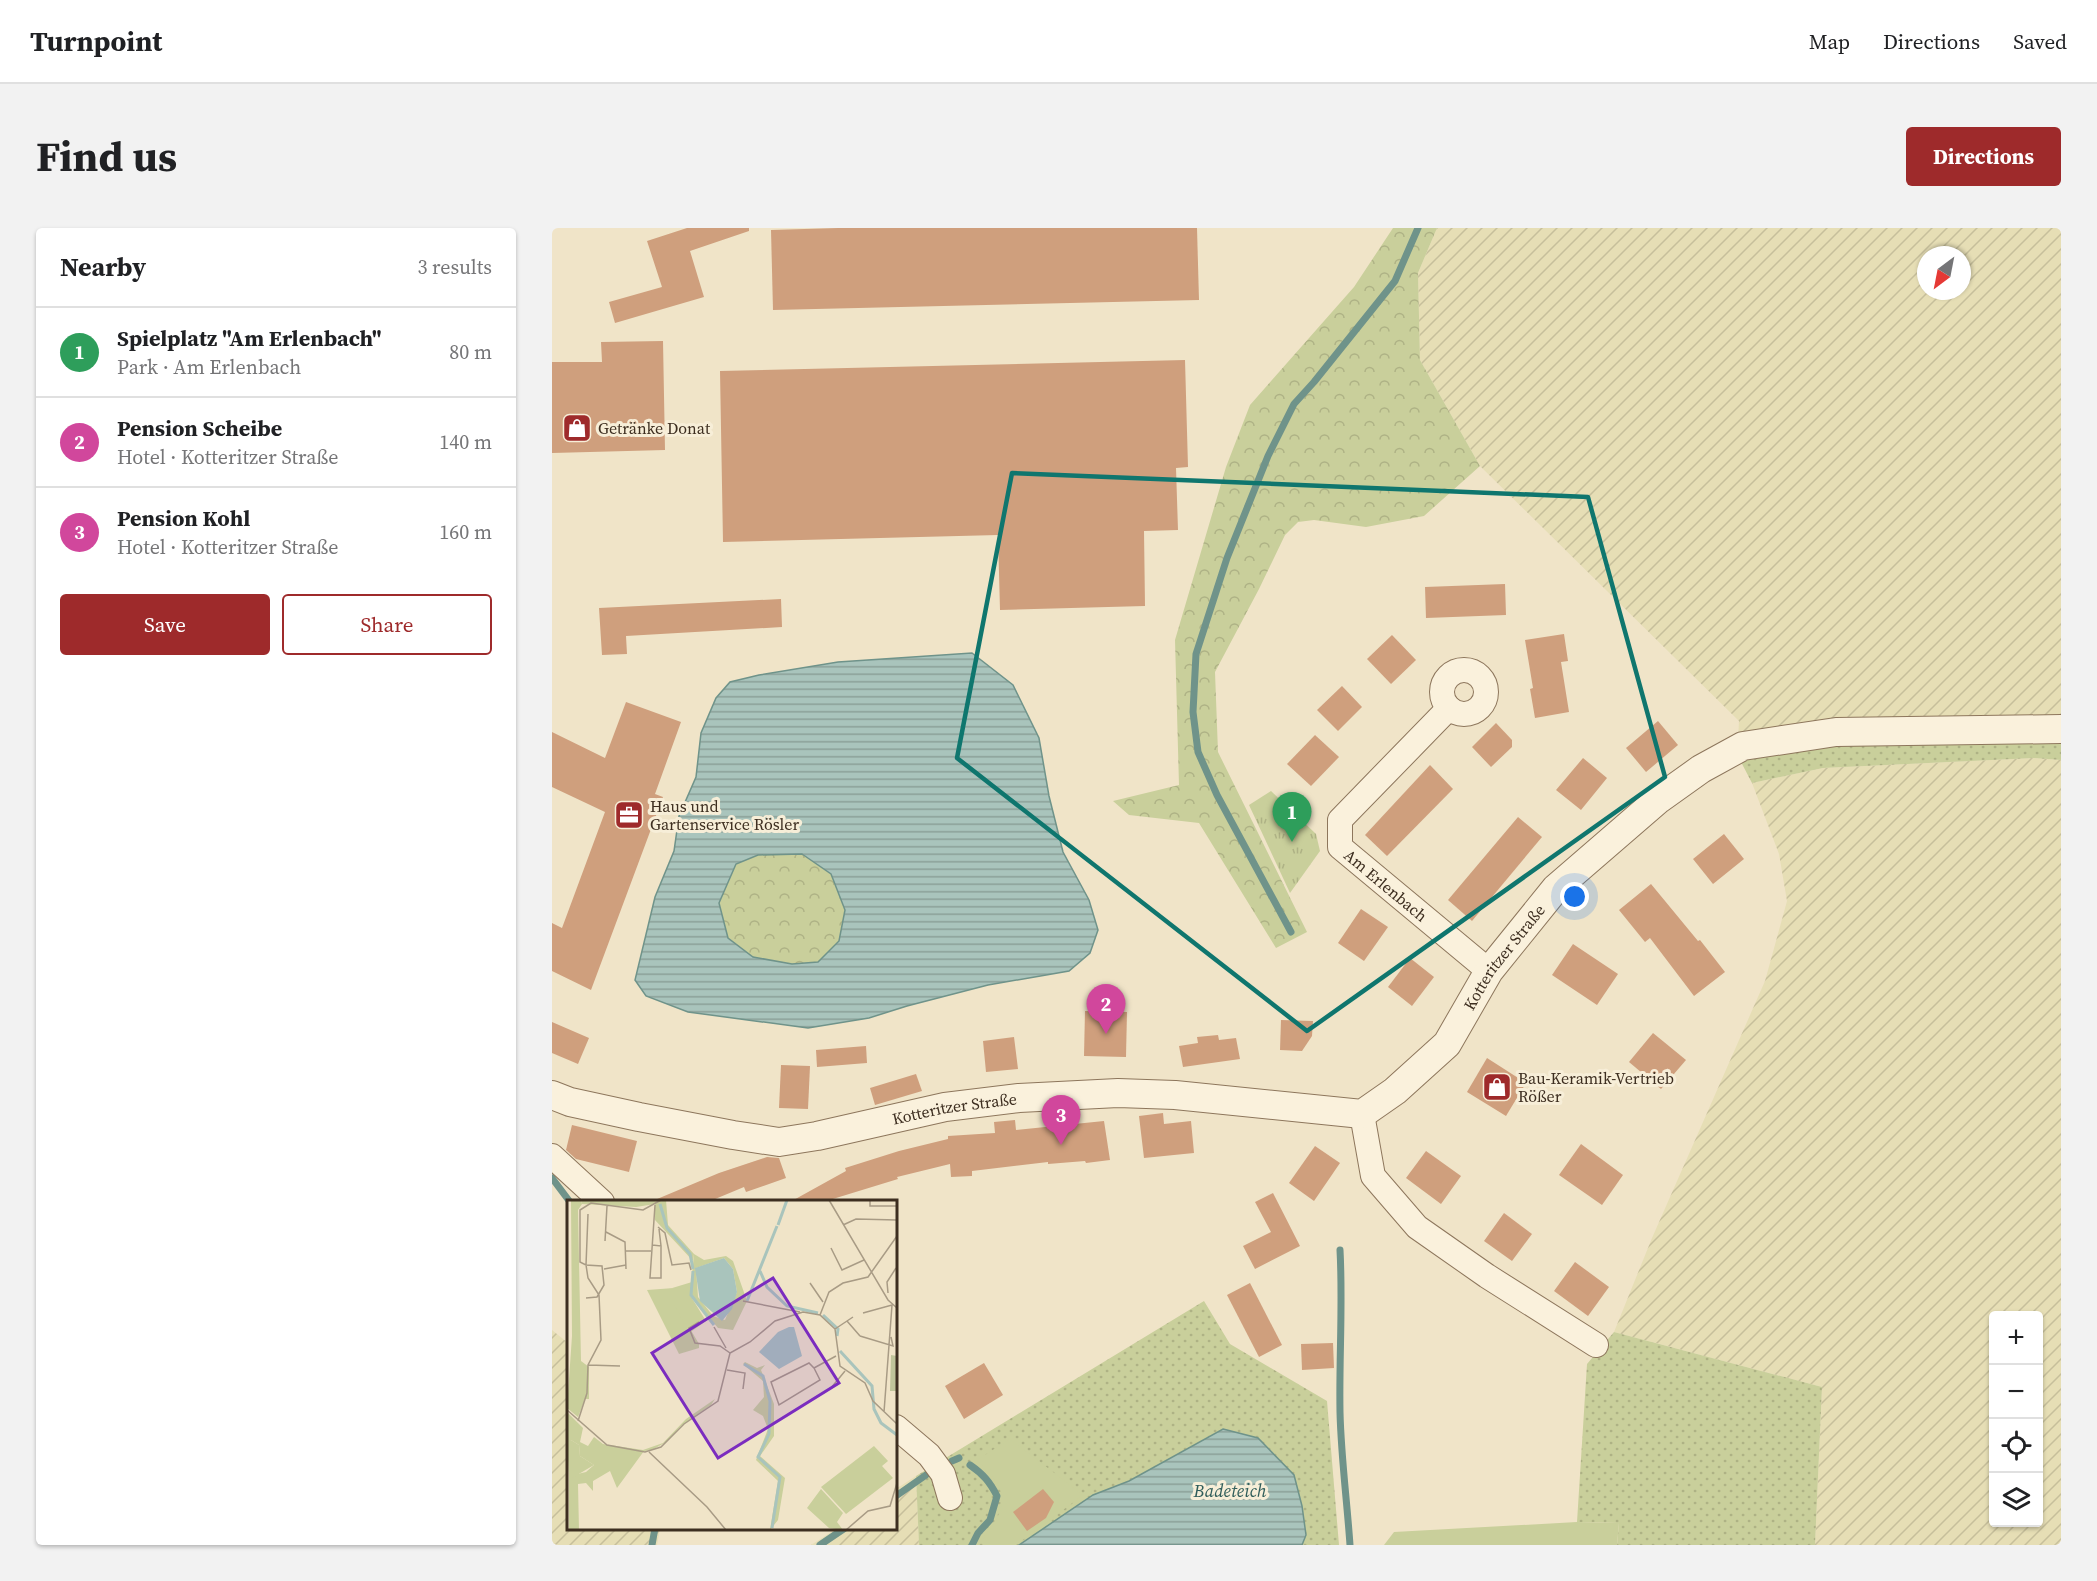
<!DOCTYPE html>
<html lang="en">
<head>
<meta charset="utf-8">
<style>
  :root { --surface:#fff; --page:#f2f2f2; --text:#202124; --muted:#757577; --line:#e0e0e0; --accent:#9e2a2b }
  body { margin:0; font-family:"Source Serif 4",serif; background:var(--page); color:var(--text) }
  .controls { position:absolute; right:18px; bottom:18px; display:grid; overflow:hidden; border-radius:6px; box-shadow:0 2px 4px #0004 }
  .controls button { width:54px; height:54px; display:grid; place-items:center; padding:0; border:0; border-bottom:2px solid var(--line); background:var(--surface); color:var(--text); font:30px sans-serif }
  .compass { position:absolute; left:1365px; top:18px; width:54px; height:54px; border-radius:50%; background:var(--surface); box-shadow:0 2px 4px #0004; rotate:212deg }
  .you { position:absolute; left:1023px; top:669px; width:21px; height:21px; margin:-15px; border:4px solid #fff; border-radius:50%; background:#1a73e8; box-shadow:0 0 0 9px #1a73e833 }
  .badge { display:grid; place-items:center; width:39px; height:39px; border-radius:50%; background:var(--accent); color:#fff; font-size:20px; font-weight:700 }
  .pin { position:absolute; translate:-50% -50px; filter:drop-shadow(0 2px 3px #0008) }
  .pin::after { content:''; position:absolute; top:32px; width:21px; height:18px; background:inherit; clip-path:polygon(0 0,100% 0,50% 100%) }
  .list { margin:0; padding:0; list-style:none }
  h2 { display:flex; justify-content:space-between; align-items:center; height:78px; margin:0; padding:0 24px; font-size:26px }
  h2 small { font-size:20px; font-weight:400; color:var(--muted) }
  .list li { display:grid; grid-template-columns:39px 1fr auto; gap:18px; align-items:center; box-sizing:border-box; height:90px; padding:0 24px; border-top:2px solid var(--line) }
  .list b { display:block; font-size:22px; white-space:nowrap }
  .list p { margin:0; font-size:20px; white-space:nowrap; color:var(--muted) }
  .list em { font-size:20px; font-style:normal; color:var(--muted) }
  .actions { display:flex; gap:12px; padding:18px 24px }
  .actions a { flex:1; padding:14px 0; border:2px solid var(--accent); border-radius:6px; text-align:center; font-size:21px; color:var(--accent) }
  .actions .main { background:var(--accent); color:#fff }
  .icon { flex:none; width:33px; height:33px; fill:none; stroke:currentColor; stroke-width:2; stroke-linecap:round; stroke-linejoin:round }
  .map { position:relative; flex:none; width:1509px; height:1317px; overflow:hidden; border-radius:6px }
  header { display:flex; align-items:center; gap:36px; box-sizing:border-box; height:84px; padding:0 30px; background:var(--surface); border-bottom:2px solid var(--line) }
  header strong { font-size:28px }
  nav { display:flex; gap:33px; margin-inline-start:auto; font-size:21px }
  .intro { display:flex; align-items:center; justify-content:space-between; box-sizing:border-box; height:144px; padding:0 36px }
  h1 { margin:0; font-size:42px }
  .button { padding:15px 27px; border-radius:6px; background:var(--accent); color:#fff; font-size:21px; font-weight:700 }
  main { display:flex; gap:36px; padding:0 36px }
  aside { flex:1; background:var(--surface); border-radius:6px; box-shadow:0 2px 4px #0004 }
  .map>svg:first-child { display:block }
  .farmland { fill:url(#farmland-furrows); fill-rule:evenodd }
  .grass { fill:url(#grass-dots) }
  .forest { fill:url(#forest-crowns) }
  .park { fill:url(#park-tufts) }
  .garden { fill:#c9cf9b }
  .water { fill:url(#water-rules); stroke:#6f938a; stroke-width:1.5; fill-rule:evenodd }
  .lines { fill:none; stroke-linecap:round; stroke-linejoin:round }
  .stream { stroke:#6f938a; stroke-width:7 }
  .building { fill:#cf9f7d }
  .minor-casing { stroke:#8d765c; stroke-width:26 }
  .tertiary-casing { stroke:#8d765c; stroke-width:30 }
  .minor { stroke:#faf1dc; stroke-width:24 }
  .tertiary { stroke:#faf1dc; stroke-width:28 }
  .marked { fill:none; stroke:#0f766e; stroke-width:4.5; stroke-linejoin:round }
  .labels { text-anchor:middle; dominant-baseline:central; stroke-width:6; stroke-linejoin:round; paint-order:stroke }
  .poi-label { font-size:16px; fill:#3d2e20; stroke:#f7eed8; text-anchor:start }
  .street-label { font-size:16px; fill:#3d2e20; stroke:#f7eed8 }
  .water-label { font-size:18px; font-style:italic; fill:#2f5d5a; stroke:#f7eed8 }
  .inset-river { fill:none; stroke:#a9c4bc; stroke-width:3 }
  .inset-road { fill:none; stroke:#a89b85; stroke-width:1.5 }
  .view { fill:#7b2cbf; fill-opacity:0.15; stroke:#7b2cbf; stroke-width:3 }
  .inset-edge { fill:none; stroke:#3d2e20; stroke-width:3 }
</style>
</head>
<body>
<header>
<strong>Turnpoint</strong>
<nav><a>Map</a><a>Directions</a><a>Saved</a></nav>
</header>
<div class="intro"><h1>Find us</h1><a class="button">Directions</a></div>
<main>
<aside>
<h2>Nearby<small>3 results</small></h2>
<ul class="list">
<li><span class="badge" style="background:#2e9e5b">1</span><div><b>Spielplatz &quot;Am Erlenbach&quot;</b><p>Park · Am Erlenbach</p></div><em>80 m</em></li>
<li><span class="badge" style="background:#d1479c">2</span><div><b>Pension Scheibe</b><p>Hotel · Kotteritzer Straße</p></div><em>140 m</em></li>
<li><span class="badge" style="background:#d1479c">3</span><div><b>Pension Kohl</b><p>Hotel · Kotteritzer Straße</p></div><em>160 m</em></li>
</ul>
<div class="actions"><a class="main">Save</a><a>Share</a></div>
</aside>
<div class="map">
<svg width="1509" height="1317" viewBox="0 0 1509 1317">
  <defs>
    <pattern id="farmland-furrows" width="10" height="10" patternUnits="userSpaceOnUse" patternTransform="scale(1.5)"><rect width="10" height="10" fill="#e6deb5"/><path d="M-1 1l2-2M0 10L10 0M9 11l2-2" fill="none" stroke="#c6bf9b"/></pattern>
    <pattern id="grass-dots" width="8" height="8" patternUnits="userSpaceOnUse" patternTransform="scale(1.5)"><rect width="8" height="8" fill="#c9cf9b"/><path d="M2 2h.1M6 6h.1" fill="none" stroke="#aeb285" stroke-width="1.8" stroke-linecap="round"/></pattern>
    <pattern id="forest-crowns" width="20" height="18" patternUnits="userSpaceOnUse" patternTransform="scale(1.5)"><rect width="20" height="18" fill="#c9cf9b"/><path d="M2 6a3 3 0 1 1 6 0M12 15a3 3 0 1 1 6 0" fill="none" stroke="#aeb285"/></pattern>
    <pattern id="park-tufts" width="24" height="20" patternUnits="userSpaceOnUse" patternTransform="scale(1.5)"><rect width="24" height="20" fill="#c9cf9b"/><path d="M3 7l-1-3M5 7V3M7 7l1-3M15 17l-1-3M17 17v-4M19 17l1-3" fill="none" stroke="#aeb285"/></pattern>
    <pattern id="water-rules" width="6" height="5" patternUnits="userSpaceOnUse" patternTransform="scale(1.5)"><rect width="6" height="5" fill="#a9c4bc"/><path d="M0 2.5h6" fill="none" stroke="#8ba098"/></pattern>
  </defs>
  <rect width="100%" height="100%" fill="#f0e4c8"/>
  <!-- farmland -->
  <g class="farmland">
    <path d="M885,0H1509V494L1186,512L1187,493L928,238L868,132L866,45ZM1374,27H1410V63H1374Z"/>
    <path d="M1482,530L1509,532V1317H1263L1270,1159L1062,1104L1100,1010L1213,753L1235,673L1227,626L1200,555L1271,540ZM1442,1088H1486V1294H1442Z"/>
    <polygon points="0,1102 16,1115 16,1300 108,1301 105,1317 0,1317"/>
    <polygon points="364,1248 367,1317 259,1317 284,1301 344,1300 344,1261"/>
  </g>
  <!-- grass -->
  <g class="grass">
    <polygon points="1509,510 1509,532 1482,530 1271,540 1200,555 1188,532 1271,514"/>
    <polygon points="652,1073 678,1116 775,1173 787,1317 750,1317 754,1307 750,1278 671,1201 577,1253 541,1267 467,1317 367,1317 364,1248"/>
    <polygon points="1062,1104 1270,1159 1263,1317 1065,1317 1067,1295 1025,1294 1035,1136"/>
  </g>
  <!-- forest -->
  <g class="forest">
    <polygon points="841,0 885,0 866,45 868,132 928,238 872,288 814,299 762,292 746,294 733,307 707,361 663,444 666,524 755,704 724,720 647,595 577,587 561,573 627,557 623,412 674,239 698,177 802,59"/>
    <polygon points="250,626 279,646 293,682 287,713 266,734 240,736 201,729 176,710 167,675 184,636 206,627"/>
  </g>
  <!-- park -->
  <polygon class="park" points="719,563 764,606 768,623 738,665 697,577"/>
  <!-- garden -->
  <g class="garden">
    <path d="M458,1211L531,1267L464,1317H433L431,1311C435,1303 441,1298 445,1290C459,1262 442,1252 425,1232Z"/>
    <polygon points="1025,1294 1067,1295 1065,1317 832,1317 842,1304"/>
  </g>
  <!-- water -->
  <g class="water">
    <path d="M420,425L461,457L487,510L497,568L511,624L537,672L546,702L538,725L517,743L436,757L355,778L317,790L256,800L136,784L94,768L83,752L103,669L122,623L127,588L144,549L149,505L164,470L178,454L207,447L286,434ZM250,626L279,646L293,682L287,713L266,734L240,736L201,729L176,710L167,675L184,636L206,627Z"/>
    <polygon points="671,1201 706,1210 742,1247 750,1278 754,1307 750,1317 467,1317 541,1267 577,1253"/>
  </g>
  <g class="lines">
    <!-- stream -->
    <g class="stream">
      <polyline points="739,704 665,567 646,524 641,484 644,426 675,330 716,228 742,176 762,154 843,53 866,0"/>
      <polyline points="0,950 18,974"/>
      <path d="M788,1022C791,1076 787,1130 788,1184C789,1228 795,1273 798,1317"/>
      <polyline points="400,1233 407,1230"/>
      <path d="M418,1237C431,1246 438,1254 445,1268L438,1292L426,1305L420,1317"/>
      <polyline points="344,1268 374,1247"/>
      <polyline points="100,1317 103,1300"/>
      <polyline points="268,1317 293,1300"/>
    </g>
  </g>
  <!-- building -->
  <g class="building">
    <polygon points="135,0 197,0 197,3 138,23 152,69 63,95 57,74 110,59 95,13"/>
    <polygon points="286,0 645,0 647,72 221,82 219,2"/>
    <polygon points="111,113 113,222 0,225 0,134 50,134 49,114"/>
    <polygon points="633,132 636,239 624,240 626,302 592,303 593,378 448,382 446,307 171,314 168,143"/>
    <polygon points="953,356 954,387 874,390 873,359"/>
    <polygon points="229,371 230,399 74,408 75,426 50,427 47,380"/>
    <polygon points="1012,406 1016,433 1009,434 1017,484 983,490 978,461 981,460 973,412"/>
    <polygon points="840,407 864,432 839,456 815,431"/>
    <polygon points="790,458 810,479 786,503 765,482"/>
    <polygon points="74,474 129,494 103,566 111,569 39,762 0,743 0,695 10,700 53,584 0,559 0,504 53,530"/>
    <polygon points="1106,493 1126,517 1094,544 1074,520"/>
    <polygon points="944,495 960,512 960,519 939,539 920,519"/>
    <polygon points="763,507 787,529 759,558 735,536"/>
    <polygon points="1031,530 1055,550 1029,582 1004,562"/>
    <polygon points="878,537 901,561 835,628 813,607"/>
    <polygon points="966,589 990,609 920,693 896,672"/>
    <polygon points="1172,606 1192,631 1161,656 1141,631"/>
    <polygon points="1099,656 1146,713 1148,712 1173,744 1142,768 1098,710 1093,714 1067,682"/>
    <polygon points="809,681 836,699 812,733 786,715"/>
    <polygon points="1021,716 1066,746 1045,777 1000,747"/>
    <polygon points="858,730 882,749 860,778 836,759"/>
    <polygon points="533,783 575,784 574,829 532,828"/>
    <polygon points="729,792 761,793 760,808 750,823 728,822"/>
    <polygon points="0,794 37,810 26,836 0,825"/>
    <polygon points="1101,805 1134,832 1109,861 1077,834"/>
    <polygon points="666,807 667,812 684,810 688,831 631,839 627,818 646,815 645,809"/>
    <polygon points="462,809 466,841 434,844 431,813"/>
    <polygon points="314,818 315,835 265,839 264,822"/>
    <polygon points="935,830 974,855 954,888 915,864"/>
    <polygon points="229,837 258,838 256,881 227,880"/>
    <polygon points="364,846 370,863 323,877 318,860"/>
    <polygon points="611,885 612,896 639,893 642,925 592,930 587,888"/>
    <polygon points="463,892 464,902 552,893 558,932 534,935 533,933 496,936 496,934 420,943 420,948 399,949 398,936 345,949 346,951 271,974 238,974 294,943 293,940 347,923 396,911 396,908 443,905 442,894"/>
    <polygon points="20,897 85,913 77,944 24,931 14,922"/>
    <polygon points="1029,916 1071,947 1050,977 1007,947"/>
    <polygon points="763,918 788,935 762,973 737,955"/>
    <polygon points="874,923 909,948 889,976 854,950"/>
    <polygon points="215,929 227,930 234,950 194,964 192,959 156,974 98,974 167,945"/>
    <polygon points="721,965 748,1018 703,1041 691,1018 719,1004 703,974"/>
    <polygon points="952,985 980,1006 960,1033 932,1013"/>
    <polygon points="1023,1034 1057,1059 1036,1088 1002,1063"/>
    <polygon points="698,1055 730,1117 707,1129 675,1067"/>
    <polygon points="781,1115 782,1140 750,1142 749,1116"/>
    <polygon points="432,1135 451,1167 412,1191 393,1158"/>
    <polygon points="491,1261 502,1274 494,1290 475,1303 461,1284"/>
  </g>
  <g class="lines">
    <!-- minor casing -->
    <g class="minor-casing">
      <g id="minor">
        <circle cx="912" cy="464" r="22"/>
        <path id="s1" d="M897,480L788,592V619L937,743"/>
        <polyline points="810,886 821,948 865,999 935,1048 1044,1117"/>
        <polyline points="0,928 50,974"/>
        <polyline points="344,1199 377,1227 391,1246 398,1270"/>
      </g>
    </g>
    <!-- tertiary casing -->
    <g class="tertiary-casing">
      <g id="tertiary">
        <path id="s2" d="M0,867L18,874L87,889L181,907L227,914L265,908L393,879L467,870L566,865L623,867L810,886L843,863L895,816L937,743L1004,660L1107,571L1149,541L1191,518L1284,504L1509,501"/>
      </g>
    </g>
    <!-- minor -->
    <use href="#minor" class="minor"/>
    <!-- tertiary -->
    <use href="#tertiary" class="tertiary"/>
  </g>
  <!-- marked area -->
  <path class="marked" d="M460,245L1036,269L1113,549L755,803L405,530Z"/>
  <!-- icons -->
  <defs>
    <g id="shop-square" transform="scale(1.5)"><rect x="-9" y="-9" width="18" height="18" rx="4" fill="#9e2a2b" stroke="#f7eed8"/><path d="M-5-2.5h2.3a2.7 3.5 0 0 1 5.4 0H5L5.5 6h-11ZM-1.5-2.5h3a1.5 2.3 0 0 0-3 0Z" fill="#fff"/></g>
    <g id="office-square" transform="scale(1.5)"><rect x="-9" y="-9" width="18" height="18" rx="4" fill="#9e2a2b" stroke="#f7eed8"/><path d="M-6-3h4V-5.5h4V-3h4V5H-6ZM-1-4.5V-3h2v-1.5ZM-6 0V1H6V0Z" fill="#fff"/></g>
  </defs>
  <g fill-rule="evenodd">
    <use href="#shop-square" x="25" y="200"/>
    <use href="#office-square" x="77" y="587"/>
    <use href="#shop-square" x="945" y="859"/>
  </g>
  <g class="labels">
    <!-- poi labels -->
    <g class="poi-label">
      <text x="46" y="200">Getränke Donat</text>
      <text x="98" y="578">Haus und<tspan x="98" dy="18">Gartenservice Rösler</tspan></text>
      <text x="966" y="850">Bau-Keramik-Vertrieb<tspan x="966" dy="18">Rößer</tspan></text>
    </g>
    <!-- street labels -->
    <g class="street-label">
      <text stroke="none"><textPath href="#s1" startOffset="243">Am Erlenbach</textPath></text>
      <text stroke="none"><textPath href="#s2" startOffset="1035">Kotteritzer Straße</textPath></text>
      <text stroke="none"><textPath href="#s2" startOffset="411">Kotteritzer Straße</textPath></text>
    </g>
    <!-- water labels -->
    <g class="water-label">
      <text x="678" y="1262">Badeteich</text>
    </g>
  </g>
  <!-- overview -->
  <g transform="translate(15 972)">
    <rect width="330" height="330" fill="#f0e4c8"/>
    <path d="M4,0H14L15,4L11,10L14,161L22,167V199H18L11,217L0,208L5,136ZM127,54L137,60L159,56L166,61L180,101L166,130L151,128L123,95ZM157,58L166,69L170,92L158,120L146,116L131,97L129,68ZM107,88L108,103L132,144V148L112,154L80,90ZM148,199L144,205L114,226L99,242L85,250L77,251L50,288L43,271L26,281V291L19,283L11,284L12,330H2V276L19,272L27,265L13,256L12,245L4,240L0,252V212L16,228L13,242L21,246L27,237L36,244L76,250L96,243L119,219ZM254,289L276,313L270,322L276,330L262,328L240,308Z" fill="#c9cf9b" fill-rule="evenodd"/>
    <path d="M14,0H99L101,25L127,54L126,61L88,20V4L69,7L15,4ZM178,162L190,168L198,165L194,170L207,204V236L193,256L218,278L211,320L203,330L211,281L189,260L201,229L196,216L186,210L197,197L196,181L176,164ZM4,240L12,245L13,256L27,265L5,278L2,276L0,243Z" fill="#c9cf9b"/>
    <path d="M324,155L330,156V191H323Z" fill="#bfc49a"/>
    <path d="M125,82L123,95L139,121L122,133L107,104V88L102,89ZM307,246L321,261L315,266L326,278L279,314L254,287Z" fill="#c9cf9b"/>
    <path d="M157,58L166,69L170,92L165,109L155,121L133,101L128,68ZM222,127H227L235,156L212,169L192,152L211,132Z" fill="#a9c4bc"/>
    <path class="inset-river" d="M93,4L100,28L123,54L126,69M211,25L220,0M126,71L124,95L147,125M193,71L200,87L220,106L251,113M180,101L210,26M256,115L271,129L270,136M273,151L305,186L307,209L314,223L330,235M177,164L196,176L203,201L202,234L191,257L213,277L205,328"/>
    <path class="inset-road" d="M262,0L321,100L330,108M303,0V6H330M88,5L83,78H94V46M276,25L289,19L330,20M91,27L98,33L105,65L122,63L124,70M39,32L58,42L59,69M38,41L40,6M85,45L94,46L92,29M264,48L275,70L297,60M59,51H84M37,69L59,65M243,83L256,102M321,93L320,82L329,68M19,98L30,97L37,85L35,66L19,65L21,14M176,101L233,112M296,113L325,105L317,212M253,115L262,92L276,83L301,77L330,36M280,121L293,136M132,122L122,128L128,143L153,146L163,153M147,127L159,148M268,129L286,117M293,136L326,146L324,137M21,165L53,166M247,168L253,180L212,205L204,182L242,163L247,168L269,156M160,170L178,173L176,189M264,188L278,171M0,210L40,245L78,252L94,247L117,224L151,201L163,153L183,142L208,121L236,112L253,115L268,129L273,166L298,183L306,201L330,224M11,221L20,193L21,165L34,140L32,95L21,78L19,65L13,62V10L24,3L76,10L94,0M82,252L140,307L159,330M279,330L301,311L323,306L330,283"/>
    <path class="view" d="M206,78L272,183L151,258L85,153Z"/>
    <rect width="330" height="330" class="inset-edge"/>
  </g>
</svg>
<div class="controls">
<button>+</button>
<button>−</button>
<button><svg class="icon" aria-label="locate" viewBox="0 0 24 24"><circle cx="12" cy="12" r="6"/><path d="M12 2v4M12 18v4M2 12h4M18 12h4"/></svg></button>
<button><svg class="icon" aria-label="layers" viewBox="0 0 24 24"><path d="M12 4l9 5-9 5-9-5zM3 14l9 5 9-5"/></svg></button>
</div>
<svg class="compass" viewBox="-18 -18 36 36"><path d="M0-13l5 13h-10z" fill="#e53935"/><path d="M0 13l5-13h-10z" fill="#757577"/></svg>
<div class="you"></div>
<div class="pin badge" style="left:740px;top:614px;background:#2e9e5b">1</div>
<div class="pin badge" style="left:554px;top:806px;background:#d1479c">2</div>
<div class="pin badge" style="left:509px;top:917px;background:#d1479c">3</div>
</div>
</main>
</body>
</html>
